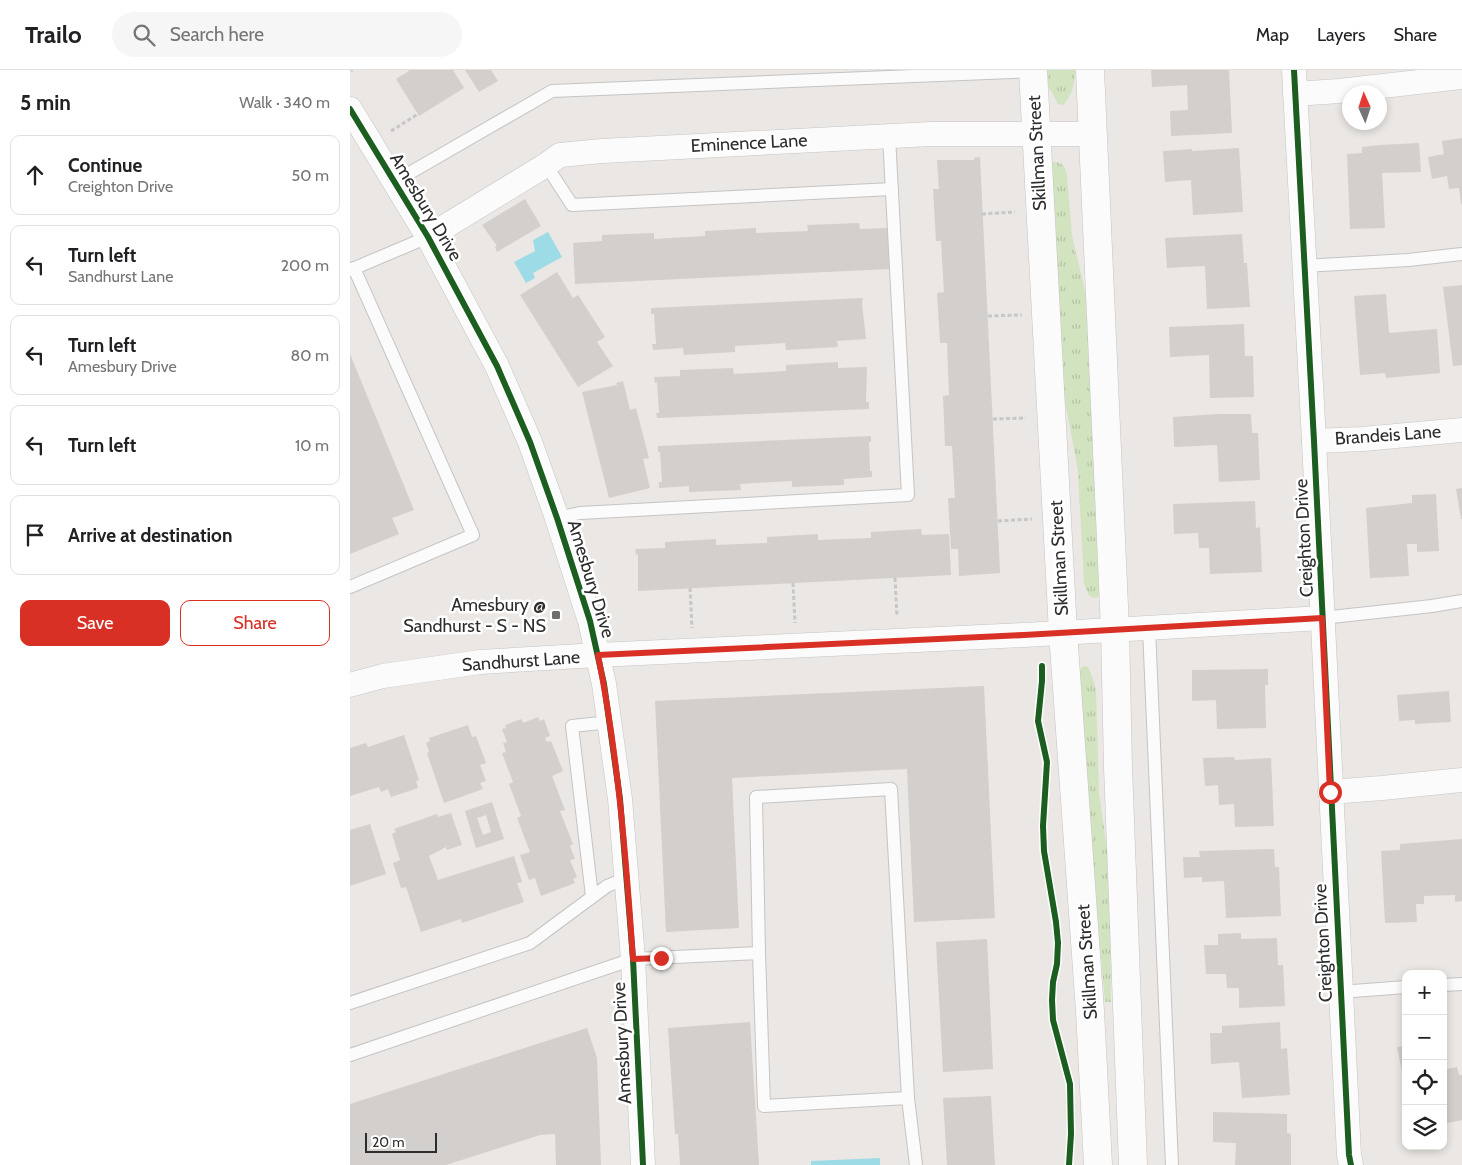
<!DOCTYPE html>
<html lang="en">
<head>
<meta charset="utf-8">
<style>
  :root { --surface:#fff; --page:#f6f6f6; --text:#202124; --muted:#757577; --line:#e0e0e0; --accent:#d93025 }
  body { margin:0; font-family:Cabin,sans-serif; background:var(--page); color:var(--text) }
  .controls { position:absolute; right:15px; bottom:15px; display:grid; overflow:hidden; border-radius:10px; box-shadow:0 2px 8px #0003 }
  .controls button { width:45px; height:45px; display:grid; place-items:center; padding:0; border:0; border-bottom:1px solid var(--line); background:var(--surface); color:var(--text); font:25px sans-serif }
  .compass { position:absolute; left:992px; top:15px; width:45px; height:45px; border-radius:50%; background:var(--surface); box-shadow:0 2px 8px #0003; rotate:357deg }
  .scale { position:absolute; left:15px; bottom:12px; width:72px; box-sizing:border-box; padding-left:5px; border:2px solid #2d2d2d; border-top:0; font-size:14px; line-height:18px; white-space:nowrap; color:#2d2d2d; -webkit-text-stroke:4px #fff; paint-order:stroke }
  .stop { position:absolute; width:15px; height:15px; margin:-11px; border:4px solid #d93025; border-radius:50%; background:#fff }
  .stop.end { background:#d93025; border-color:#fff; box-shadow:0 1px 5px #0008 }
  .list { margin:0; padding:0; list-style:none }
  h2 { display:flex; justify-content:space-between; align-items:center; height:65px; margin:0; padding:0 20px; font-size:21px }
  h2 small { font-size:16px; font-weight:400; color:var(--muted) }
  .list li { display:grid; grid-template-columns:32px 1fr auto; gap:15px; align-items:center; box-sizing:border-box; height:80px; margin:0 10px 10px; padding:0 10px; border:1px solid var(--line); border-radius:10px }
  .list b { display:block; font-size:19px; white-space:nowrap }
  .list p { margin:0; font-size:16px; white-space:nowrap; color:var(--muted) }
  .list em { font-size:16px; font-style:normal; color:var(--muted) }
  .actions { display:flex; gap:10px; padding:15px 20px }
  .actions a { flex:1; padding:11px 0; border:1px solid var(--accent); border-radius:10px; text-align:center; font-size:18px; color:var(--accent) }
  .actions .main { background:var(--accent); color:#fff }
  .icon { flex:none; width:28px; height:28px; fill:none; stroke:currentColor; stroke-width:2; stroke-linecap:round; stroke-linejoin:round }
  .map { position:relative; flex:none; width:1112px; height:1095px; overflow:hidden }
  header { display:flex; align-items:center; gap:30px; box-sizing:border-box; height:70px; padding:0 25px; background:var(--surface); border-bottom:1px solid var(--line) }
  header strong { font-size:24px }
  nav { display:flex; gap:28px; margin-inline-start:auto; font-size:18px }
  .search { width:350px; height:45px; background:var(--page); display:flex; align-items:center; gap:12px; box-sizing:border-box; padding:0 18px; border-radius:28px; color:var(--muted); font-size:19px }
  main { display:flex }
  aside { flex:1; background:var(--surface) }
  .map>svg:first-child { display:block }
  .grass { fill:url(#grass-tufts) }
  .water { fill:#9ddce6 }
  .building { fill:#d2cfcd; fill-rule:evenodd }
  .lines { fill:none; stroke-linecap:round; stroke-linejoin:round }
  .service-casing { stroke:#c5c4c4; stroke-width:14 }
  .minor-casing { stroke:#c5c4c4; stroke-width:25 }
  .secondary-casing { stroke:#c5c4c4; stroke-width:29 }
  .path { stroke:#c7c7c7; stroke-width:3; stroke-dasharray:4 2.5; stroke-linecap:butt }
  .service { stroke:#fcfbfb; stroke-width:12 }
  .minor { stroke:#fcfbfb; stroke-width:24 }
  .secondary { stroke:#fcfbfb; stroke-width:28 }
  .cycleway-casing { stroke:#fff; stroke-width:9 }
  .cycleway { stroke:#1b5e20; stroke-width:6 }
  .route { stroke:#d93025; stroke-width:6 }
  .poi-dot { fill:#6f6e6d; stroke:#fff; stroke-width:2 }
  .labels { text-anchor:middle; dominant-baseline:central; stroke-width:5; stroke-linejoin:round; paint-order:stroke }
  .street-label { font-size:18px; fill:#2d2d2d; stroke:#fff }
  .poi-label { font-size:18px; fill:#2d2d2d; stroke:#fff; text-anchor:end }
</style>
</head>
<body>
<header>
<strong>Trailo</strong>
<div class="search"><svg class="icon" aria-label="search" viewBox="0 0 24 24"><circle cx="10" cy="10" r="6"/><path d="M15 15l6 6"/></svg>Search here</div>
<nav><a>Map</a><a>Layers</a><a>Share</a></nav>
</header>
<main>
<aside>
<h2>5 min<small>Walk · 340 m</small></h2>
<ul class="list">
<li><svg class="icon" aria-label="ahead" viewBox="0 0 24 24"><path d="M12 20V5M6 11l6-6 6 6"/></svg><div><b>Continue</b><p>Creighton Drive</p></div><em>50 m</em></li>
<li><svg class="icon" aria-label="left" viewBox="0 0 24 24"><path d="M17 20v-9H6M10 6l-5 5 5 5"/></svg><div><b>Turn left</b><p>Sandhurst Lane</p></div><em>200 m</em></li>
<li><svg class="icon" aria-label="left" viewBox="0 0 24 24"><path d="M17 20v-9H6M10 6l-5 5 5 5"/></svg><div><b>Turn left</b><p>Amesbury Drive</p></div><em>80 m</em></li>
<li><svg class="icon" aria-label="left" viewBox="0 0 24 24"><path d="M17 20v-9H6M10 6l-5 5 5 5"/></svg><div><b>Turn left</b></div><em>10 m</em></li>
<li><svg class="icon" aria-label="arrive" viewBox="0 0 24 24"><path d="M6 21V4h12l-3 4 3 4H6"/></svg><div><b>Arrive at destination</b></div></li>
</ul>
<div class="actions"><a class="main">Save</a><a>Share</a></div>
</aside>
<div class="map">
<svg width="1112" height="1095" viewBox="0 0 1112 1095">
  <defs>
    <pattern id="grass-tufts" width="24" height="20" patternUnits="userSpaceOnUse" patternTransform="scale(1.25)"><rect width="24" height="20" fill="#d2e3c0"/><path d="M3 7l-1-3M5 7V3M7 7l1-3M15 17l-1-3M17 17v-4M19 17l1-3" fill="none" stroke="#b5c3a5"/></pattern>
  </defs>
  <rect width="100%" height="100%" fill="#eae7e4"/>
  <!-- grass -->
  <g class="grass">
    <path d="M697,0H725C725,12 722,26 713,35L708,34L697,14Z"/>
    <path d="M703,92C712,92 715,96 717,104L722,166L733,212L736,229L751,520L750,526C739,532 737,522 734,513L728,401L712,315L700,97Z"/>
    <path d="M735,596L738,597C742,605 744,612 746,621L749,723L760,800L761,932H755L734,699L729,604L731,598Z"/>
  </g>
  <!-- water -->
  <g class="water">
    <polygon points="198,162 212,187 183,203 185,208 176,213 164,192 185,181 183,170"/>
    <polygon points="530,1088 530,1095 461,1095 461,1091"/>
  </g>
  <!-- building -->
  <g class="building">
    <polygon points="58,0 103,0 114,18 69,46 46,9 59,1"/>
    <polygon points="115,0 141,0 148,11 129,22"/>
    <polygon points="801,0 879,0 882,63 821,66 820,41 838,40 837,15 802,17"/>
    <polygon points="1112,68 1112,134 1111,134 1109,118 1099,119 1097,106 1082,109 1078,87 1094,84 1092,71"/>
    <polygon points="1069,73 1071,102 1032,103 1035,158 1000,159 997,84 1012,83 1012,77 1029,75"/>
    <polygon points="889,78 893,142 843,145 841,110 815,112 813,81 842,79 842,81"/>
    <polygon points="630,87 650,503 609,506 608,479 601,479 598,428 605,428 602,376 595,376 593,326 599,325 597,273 590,273 587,223 594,222 591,171 586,171 583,119 589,119 587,90 624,90 624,88"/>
    <polygon points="175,129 191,156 147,182 145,177 147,176 132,155"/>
    <polygon points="509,153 510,159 538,158 540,199 225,214 223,173 252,171 252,165 304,163 304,169 355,166 355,161 406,158 406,163 458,161 457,155"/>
    <polygon points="892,164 894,193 897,193 900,237 857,239 855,196 817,198 815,168"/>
    <polygon points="207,202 223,228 228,225 255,267 247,272 263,296 228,317 170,225"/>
    <polygon points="1112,215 1112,295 1103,296 1093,217"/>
    <polygon points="1036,224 1039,263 1087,259 1090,303 1036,308 1035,303 1010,305 1004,226"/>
    <polygon points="513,228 512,234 516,269 487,271 488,277 436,280 435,273 385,276 385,282 334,285 333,278 303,280 302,274 306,274 304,244 301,244 301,238"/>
    <polygon points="894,254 895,286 903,286 904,327 860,328 859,285 820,287 819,257"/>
    <polygon points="0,284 64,440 42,448 49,464 0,484"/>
    <polygon points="488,292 488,298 517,297 516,332 519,332 519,339 307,348 306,343 309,343 307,312 305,313 304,307 330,306 330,300 383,298 384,304 436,301 436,295"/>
    <polygon points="273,311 280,340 286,338 299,388 293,389 300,418 259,428 232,322 267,315 266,313"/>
    <polygon points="868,344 901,344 902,363 908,363 910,410 869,412 867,375 824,377 823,347"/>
    <polygon points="521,366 521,372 519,372 520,401 522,401 522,407 494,409 494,415 442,417 442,411 390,414 391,420 339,422 339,416 309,418 309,412 312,412 310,382 308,382 308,376"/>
    <polygon points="1112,418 1112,449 1111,449 1106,419"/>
    <polygon points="1086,424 1089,481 1067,482 1067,474 1057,474 1059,506 1020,508 1016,438 1062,433 1062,425"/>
    <polygon points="905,431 906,458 910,457 912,502 860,504 859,478 849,478 848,463 824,464 823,434"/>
    <polygon points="571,459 572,465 599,464 601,505 288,521 288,484 286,485 285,479 315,478 315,472 366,469 366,475 417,473 417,467 468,464 468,470 521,468 521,462"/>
    <polygon points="918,599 918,615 915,615 916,658 867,659 866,630 842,631 842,600"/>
    <polygon points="634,616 645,848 564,852 557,699 382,708 389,858 316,862 305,631"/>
    <polygon points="1099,621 1101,652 1065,654 1065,650 1049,651 1047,625"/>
    <polygon points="188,647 190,651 194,649 200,666 195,668 197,672 201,671 213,701 202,706 215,740 210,741 223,774 220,776 225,789 220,790 227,807 223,809 225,813 191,826 185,808 179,810 170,785 180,782 167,748 171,746 159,714 163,712 152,683 156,682 153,673 157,672 152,659 156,658 155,655 171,649 173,653"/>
    <polygon points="118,655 122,667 126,666 136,693 130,695 136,711 130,713 133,719 94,733 77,683 79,682 76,673 80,671 79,668"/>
    <polygon points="54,665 69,710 66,711 68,718 41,727 38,719 31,722 29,717 0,726 0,678 16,673 18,677"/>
    <polygon points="884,687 885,690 921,688 924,756 885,757 884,734 869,735 868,715 855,716 853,688"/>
    <path d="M142,732L154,769L126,778L115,741ZM136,745L141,762L133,765L127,748Z"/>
    <polygon points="101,743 112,775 97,780 96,777 79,786 88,810 164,786 172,812 167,813 174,832 112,853 111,849 71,862 56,817 51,818 43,793 50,790 42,764 46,762 44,759 87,744 88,747"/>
    <polygon points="20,754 36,804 0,816 0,760"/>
    <polygon points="1112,769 1112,831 1105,832 1105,825 1074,826 1074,834 1066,834 1067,852 1035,853 1031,781 1050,780 1050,774"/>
    <polygon points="924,779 925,797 929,797 931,846 876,848 874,811 852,812 852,807 834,808 833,787 850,787 849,781"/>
    <polygon points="891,863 891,869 927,868 928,895 933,895 935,936 889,938 889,918 877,918 876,904 856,904 854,875 868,875 868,864"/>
    <polygon points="637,869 643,999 593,1002 586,872"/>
    <polygon points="400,952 409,1095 330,1095 328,1064 325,1064 318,958"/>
    <polygon points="930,952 931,979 937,978 940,1025 892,1028 889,992 861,994 860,963 872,963 872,956"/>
    <polygon points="237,958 247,988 251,1095 206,1095 205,1064 190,1065 96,1095 0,1095 0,1034"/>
    <polygon points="1056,976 1056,1016 1055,1016 1047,977"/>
    <polygon points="1107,997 1109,1005 1112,1005 1112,1050 1093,1054 1093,1000"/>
    <polygon points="641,1026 645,1095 597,1095 593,1028"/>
    <polygon points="863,1042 937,1044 937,1063 941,1064 941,1095 885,1095 886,1073 863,1072"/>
  </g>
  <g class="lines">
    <!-- service casing -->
    <g class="service-casing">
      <g id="service">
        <polyline points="196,95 222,135 542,119"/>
        <polyline points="44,112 202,21 683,1"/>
        <polyline points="954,196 1058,190 1112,184"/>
        <polyline points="0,200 78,167"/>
        <polyline points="207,448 230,443 558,425 539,66"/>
        <polyline points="0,517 123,465 4,198"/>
        <polyline points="972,548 1082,536 1112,531"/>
        <polyline points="799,558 822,1095"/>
        <polyline points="242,826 222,656 260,652"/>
        <polyline points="409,883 406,727 541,719 558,1028"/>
        <polyline points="1093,915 1112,914"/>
        <polyline points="990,922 1056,917"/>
        <polyline points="0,933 180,873 257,816 277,808"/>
        <polyline points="0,985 283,889 409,883 414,1036 558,1028 566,1095"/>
      </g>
    </g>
    <!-- minor casing -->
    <g class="minor-casing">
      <g id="minor">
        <polyline points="944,0 964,371 999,1085 1001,1095"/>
        <polyline points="945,24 989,21 1112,7"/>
        <polyline points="0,39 78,167 147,296 180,372 207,448 240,551 254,614 270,729 283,889 293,1095"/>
        <polyline points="78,167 196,95 210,85 252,81 581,64 743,64"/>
        <polyline points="964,371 1013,369 1112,360"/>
        <polyline points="0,615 33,606 130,592 248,585 674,565 972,548"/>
        <polyline points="980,722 1032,718 1112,710"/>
      </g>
    </g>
    <!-- secondary casing -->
    <g class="secondary-casing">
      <g id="secondary">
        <polyline points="683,0 713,562 740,941 748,1095"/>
        <polyline points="740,0 765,559 768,697 783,1095"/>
      </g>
    </g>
    <!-- path -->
    <g class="path">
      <polyline points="1,1 2,0"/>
      <polyline points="41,61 68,44"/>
      <polyline points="632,144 665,142"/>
      <polyline points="638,246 672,245"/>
      <polyline points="643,349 676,348"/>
      <polyline points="648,451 682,449"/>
      <polyline points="545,508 547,547"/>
      <polyline points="443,513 445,553"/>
      <polyline points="340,518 342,558"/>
    </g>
    <!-- service -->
    <use href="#service" class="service"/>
    <!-- minor -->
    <use href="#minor" class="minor"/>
    <!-- secondary -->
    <use href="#secondary" class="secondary"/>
    <!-- cycleway casing -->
    <g class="cycleway-casing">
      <g id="cycleway">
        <polyline points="944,0 964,371 999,1085 1001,1095"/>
        <polyline points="0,39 78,167 147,296 180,372 207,448 240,551 254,614 270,729 283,889 293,1095"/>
        <polyline points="692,596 692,611 688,651 697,692 693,756 694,781 706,852 708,873 707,894 703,912 702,930 703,950 720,1014 721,1064 719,1095"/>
      </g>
    </g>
    <!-- cycleway -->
    <use href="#cycleway" class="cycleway"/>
  </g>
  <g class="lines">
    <!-- route -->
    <path class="route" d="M311,888L283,889C276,787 268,685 248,585L674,565L972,548L980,722"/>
  </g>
  <!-- markers -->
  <rect class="poi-dot" x="201" y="540" width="10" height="10" rx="2.5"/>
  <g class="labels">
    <!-- street labels -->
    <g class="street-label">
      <text transform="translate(399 73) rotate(-3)">Eminence Lane</text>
      <text transform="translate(687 83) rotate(-93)">Skillman Street</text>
      <text transform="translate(76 137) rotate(59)">Amesbury Drive</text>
      <text transform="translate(1038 365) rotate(-4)">Brandeis Lane</text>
      <text transform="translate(954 468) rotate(-93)">Creighton Drive</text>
      <text transform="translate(709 488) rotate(-93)">Skillman Street</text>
      <text transform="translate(241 509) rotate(73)">Amesbury Drive</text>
      <text transform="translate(171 591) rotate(-4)">Sandhurst Lane</text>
      <text transform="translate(973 873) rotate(-93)">Creighton Drive</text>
      <text transform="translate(737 892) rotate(-94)">Skillman Street</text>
      <text transform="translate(272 973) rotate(-93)">Amesbury Drive</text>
    </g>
    <!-- poi labels -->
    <g class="poi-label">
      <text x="196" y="535">Amesbury @<tspan x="196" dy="21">Sandhurst - S - NS</tspan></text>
    </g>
  </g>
</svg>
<div class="controls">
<button>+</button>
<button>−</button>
<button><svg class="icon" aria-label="locate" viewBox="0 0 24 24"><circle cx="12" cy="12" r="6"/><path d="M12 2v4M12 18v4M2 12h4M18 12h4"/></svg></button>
<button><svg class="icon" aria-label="layers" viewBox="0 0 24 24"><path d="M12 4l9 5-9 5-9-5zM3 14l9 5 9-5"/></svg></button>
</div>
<svg class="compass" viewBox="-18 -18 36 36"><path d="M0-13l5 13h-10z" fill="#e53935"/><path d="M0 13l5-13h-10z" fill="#757577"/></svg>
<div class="scale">20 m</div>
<div class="stop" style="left:980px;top:722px"></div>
<div class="stop end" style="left:311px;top:888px"></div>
</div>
</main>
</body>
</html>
